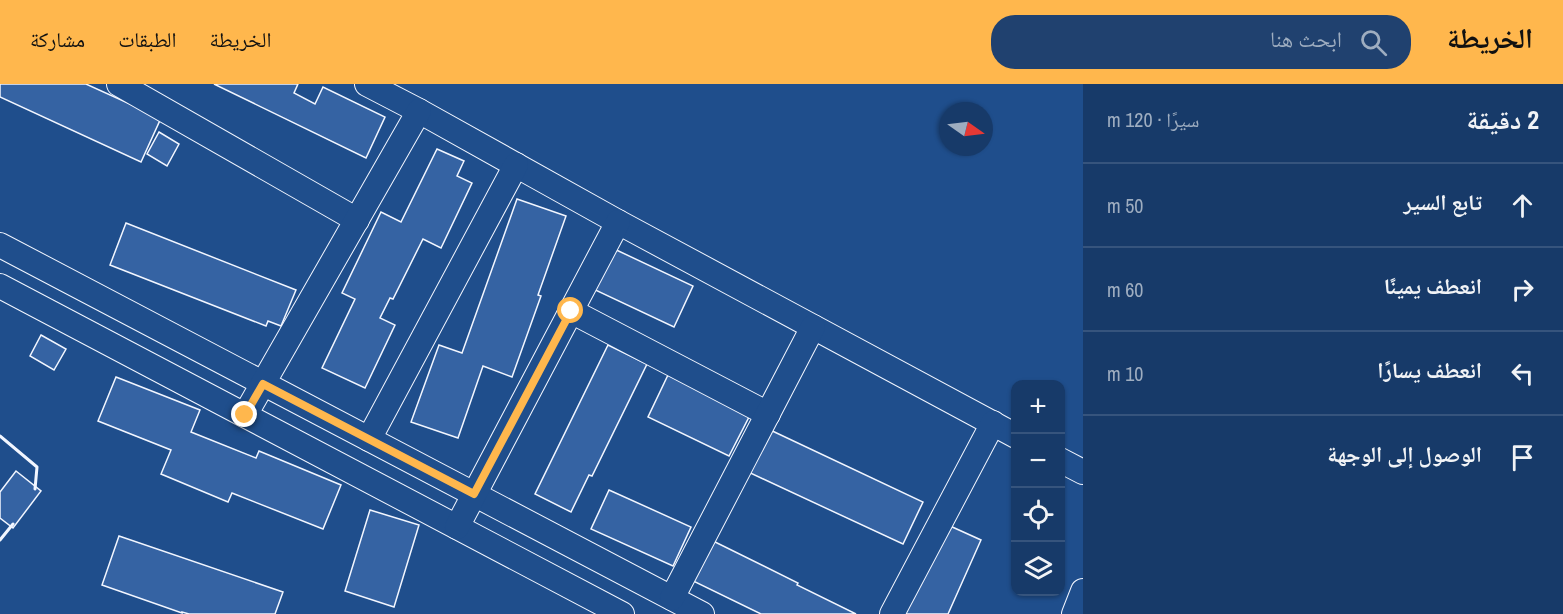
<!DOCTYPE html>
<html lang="ar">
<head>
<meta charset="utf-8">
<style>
  :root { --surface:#173a69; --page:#20416f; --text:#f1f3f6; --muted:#9eadc0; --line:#36547d; --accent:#ffb74d }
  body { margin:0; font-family:"Archivo Narrow","Noto Naskh Arabic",sans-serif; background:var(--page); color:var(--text); direction:rtl }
  .controls { position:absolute; right:18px; bottom:18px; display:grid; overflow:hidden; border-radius:12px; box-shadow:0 2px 4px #0004 }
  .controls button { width:54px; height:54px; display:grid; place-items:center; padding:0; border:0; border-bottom:2px solid var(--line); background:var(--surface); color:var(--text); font:30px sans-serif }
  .compass { position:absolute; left:939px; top:18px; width:54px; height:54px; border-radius:50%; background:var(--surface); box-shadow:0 2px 4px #0004; rotate:104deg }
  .stop { position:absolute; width:18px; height:18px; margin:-14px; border:4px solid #ffb74d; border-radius:50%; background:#fff }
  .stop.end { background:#ffb74d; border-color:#fff; box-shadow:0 2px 6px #0008 }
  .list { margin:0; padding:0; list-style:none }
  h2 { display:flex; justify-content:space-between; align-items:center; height:78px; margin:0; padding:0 24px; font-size:26px }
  h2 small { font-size:20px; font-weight:400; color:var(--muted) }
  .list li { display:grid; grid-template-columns:39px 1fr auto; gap:18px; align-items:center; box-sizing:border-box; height:84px; padding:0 24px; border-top:2px solid var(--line) }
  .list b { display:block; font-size:22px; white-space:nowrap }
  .list em { font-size:20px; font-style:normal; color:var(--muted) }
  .icon { flex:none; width:33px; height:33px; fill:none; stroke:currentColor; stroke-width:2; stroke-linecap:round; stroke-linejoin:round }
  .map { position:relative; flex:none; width:1083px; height:530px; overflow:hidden; direction:ltr }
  header { display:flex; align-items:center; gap:36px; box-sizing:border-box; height:84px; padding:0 30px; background:var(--accent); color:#111 }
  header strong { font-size:28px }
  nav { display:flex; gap:33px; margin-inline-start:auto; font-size:21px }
  .search { width:420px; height:54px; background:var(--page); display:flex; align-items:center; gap:15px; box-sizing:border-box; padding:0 21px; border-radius:24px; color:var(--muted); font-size:22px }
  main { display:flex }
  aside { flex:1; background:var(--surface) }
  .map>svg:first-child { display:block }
  .building { fill:#3563a3; stroke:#f2f6ff; stroke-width:1.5 }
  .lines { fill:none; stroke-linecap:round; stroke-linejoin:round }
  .minor-casing { stroke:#f2f6ff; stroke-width:26 }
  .minor { stroke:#1f4e8c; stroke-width:24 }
  .wall { stroke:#f2f6ff; stroke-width:3 }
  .route { stroke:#ffb74d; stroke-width:8 }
</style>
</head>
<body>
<header>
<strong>الخريطة</strong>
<div class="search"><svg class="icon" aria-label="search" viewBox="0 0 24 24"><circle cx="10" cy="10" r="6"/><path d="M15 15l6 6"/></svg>ابحث هنا</div>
<nav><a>الخريطة</a><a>الطبقات</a><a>مشاركة</a></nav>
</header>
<main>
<aside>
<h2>2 دقيقة<small>سيرًا · 120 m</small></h2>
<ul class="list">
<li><svg class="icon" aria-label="ahead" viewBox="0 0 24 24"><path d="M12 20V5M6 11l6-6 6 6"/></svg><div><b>تابع السير</b></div><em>50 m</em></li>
<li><svg class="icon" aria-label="right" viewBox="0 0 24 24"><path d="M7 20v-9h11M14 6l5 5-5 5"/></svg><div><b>انعطف يمينًا</b></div><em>60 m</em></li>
<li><svg class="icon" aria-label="left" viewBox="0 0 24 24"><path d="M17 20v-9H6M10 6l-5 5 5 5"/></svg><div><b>انعطف يسارًا</b></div><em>10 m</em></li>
<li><svg class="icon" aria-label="arrive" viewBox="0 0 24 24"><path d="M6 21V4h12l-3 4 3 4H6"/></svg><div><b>الوصول إلى الوجهة</b></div></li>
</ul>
</aside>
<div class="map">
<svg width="1083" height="530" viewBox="0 0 1083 530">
  <rect width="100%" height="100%" fill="#1f4e8c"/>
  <!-- building -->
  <g class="building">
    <polygon points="0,0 86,0 161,34 141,78 0,13"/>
    <polygon points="214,0 298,0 294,9 315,20 323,3 385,33 366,74"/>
    <polygon points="159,48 179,60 167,82 147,70"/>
    <polygon points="437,65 464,77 457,92 472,99 441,164 423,155 393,215 390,214 380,234 395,241 365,304 322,284 355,215 342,209 381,128 401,138"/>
    <polygon points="517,115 566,132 538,211 541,212 512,293 483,282 458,354 411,338 439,261 462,269"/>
    <polygon points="126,139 296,206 281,242 268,237 266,242 110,181"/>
    <polygon points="610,163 693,202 674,243 591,204"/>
    <polygon points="41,251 66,265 54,286 30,272"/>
    <polygon points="608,261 647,280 592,392 589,391 571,428 535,410"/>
    <polygon points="668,291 750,331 729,372 648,333"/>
    <polygon points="116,293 200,326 191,348 256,374 259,367 341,401 323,445 232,409 228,418 161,390 171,366 98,337"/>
    <polygon points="766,344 923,418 903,460 746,387"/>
    <polygon points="16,387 41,407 13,444 0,434 0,408"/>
    <polygon points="609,406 691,443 673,482 591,445"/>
    <polygon points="370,426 419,441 394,523 345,507"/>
    <polygon points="939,437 981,456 948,530 898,530"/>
    <polygon points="119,452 283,508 275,530 189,530 182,528 182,529 102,501"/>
    <polygon points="709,455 798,499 797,501 856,530 761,530 689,495"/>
  </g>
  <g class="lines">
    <!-- minor casing -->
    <g class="minor-casing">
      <g id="minor">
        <polyline points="119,0 357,136"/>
        <polyline points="367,0 419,27 618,138 1016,352"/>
        <polyline points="0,161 702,530"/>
        <polyline points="0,202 622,530"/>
        <polyline points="571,227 768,330"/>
        <polyline points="245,331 419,27"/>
        <polyline points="369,355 516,81"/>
        <polyline points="1060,376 1083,388"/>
        <polyline points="457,443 618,138"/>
        <polyline points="672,514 813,243"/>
        <polyline points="892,530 993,339"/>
        <polyline points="1074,530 1083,507"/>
      </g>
    </g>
    <!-- minor -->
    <use href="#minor" class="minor"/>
    <!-- wall -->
    <g class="wall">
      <polyline points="0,352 37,383 35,405"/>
      <polyline points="0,456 13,440"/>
    </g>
  </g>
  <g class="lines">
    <!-- route -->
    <polyline class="route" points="245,331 263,300 474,410 571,227"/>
  </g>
</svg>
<div class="controls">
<button>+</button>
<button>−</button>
<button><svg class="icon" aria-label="locate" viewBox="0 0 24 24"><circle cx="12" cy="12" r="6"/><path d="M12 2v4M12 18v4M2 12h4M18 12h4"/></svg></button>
<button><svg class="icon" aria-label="layers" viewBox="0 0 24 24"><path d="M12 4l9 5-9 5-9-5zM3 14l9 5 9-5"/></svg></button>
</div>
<svg class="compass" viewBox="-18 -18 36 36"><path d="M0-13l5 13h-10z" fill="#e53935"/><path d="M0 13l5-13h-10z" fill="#9eadc0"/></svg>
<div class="stop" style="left:571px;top:227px"></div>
<div class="stop end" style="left:245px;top:331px"></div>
</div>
</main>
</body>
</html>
